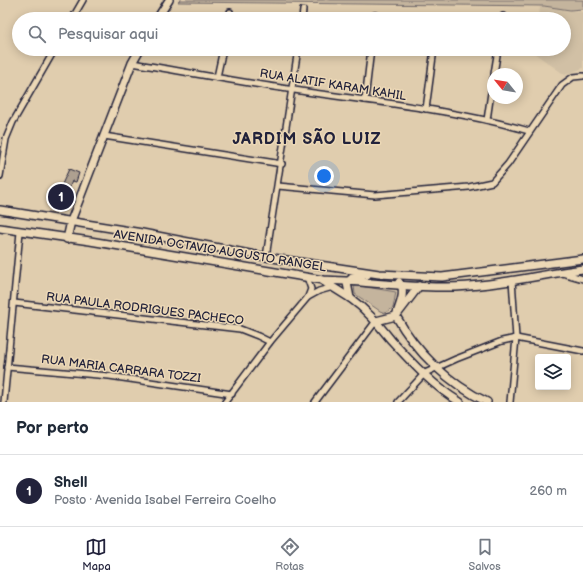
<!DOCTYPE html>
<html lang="pt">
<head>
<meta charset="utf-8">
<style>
  :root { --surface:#fff; --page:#f6f6f7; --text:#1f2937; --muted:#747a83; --line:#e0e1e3; --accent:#22223b }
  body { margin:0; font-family:"Balsamiq Sans",sans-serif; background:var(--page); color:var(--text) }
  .controls { position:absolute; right:12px; bottom:12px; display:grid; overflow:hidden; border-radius:4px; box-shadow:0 2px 10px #0003 }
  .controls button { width:36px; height:36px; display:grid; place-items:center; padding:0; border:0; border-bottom:1px solid var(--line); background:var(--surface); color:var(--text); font:20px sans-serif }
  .compass { position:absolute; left:487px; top:68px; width:36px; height:36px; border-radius:50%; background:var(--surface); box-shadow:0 2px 10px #0003; rotate:300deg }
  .you { position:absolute; left:324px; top:176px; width:14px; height:14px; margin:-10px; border:3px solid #fff; border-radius:50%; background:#1a73e8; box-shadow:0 0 0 6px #1a73e833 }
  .badge { display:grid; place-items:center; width:26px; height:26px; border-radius:50%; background:var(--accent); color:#fff; font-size:13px; font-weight:700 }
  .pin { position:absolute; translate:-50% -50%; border:2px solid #fff; box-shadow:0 1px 4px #0006 }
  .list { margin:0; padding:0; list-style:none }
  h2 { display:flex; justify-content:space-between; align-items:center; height:52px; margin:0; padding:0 16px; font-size:17px }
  h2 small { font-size:13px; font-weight:400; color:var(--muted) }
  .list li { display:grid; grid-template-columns:26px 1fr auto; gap:12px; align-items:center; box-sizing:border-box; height:72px; padding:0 16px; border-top:1px solid var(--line) }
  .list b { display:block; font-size:15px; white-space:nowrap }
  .list p { margin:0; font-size:13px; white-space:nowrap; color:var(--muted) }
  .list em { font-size:13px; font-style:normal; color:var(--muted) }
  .icon { flex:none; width:22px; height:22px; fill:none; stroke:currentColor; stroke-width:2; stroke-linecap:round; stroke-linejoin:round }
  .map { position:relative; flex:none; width:583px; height:402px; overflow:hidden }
  .search { position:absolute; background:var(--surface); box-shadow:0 2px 10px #0003; left:12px; right:12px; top:12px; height:44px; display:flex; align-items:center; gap:10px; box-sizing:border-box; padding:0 14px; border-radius:22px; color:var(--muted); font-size:15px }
  .sheet { height:124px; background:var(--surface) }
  nav { display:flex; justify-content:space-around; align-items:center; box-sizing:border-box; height:56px; border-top:1px solid var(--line); background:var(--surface); font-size:11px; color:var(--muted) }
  nav a { display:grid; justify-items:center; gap:2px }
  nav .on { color:var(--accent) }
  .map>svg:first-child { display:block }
  .built { fill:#d1c0a5 }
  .park { fill:#c4b49d; stroke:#736b6c }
  .building { fill:#aea090; stroke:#22223b }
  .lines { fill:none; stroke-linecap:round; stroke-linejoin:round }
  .street-casing { stroke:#22223b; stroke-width:8 }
  .secondary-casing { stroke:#22223b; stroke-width:10 }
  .street { stroke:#ecd8b6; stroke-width:5 }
  .secondary { stroke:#ecd8b6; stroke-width:7 }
  .labels { text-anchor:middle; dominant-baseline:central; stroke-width:3; stroke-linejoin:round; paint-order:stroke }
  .street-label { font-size:12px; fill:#22223b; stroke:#ecd8b6 }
  .district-label { font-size:16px; font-weight:bold; letter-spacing:1px; fill:#22223b; stroke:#ecd8b6 }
</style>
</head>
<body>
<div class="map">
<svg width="583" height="402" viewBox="0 0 583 402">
  <rect width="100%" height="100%" fill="#e0cdae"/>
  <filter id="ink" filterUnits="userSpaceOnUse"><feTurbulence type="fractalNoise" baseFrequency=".025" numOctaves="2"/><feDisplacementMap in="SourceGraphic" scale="8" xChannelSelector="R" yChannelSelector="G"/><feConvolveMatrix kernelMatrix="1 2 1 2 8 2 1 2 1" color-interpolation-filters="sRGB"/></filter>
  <g filter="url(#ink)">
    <!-- built -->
    <polygon class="built" points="540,6 583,12 583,68 565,75 534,53 534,49 564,49 564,19 539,19"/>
    <!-- park -->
    <g class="park">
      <polygon points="180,0 583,0 583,9 570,10 544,6 178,2"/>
      <polygon points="354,285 396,292 393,308 385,313 380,311 355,294"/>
    </g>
    <!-- building -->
    <polygon class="building" points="69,169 79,173 76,182 72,181 61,209 52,206"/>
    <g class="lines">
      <!-- street casing -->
      <g class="street-casing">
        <g id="street">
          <polyline points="72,19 83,0"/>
          <polyline points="229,19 230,12"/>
          <polyline points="302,19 303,10"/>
          <polyline points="374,19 375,15"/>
          <polyline points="438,19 438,17"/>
          <polyline points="502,19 503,16"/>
          <path d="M132,63C186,72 240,82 294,90C372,102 453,109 529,131"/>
          <polyline points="494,74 498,49"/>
          <polyline points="217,77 223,49"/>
          <polyline points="365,100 371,49"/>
          <polyline points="426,109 434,49"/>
          <polyline points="487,120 493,79"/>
          <polyline points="104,136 282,164"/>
          <polyline points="0,176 6,139 13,122 55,49"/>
          <polyline points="278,186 375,195 469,187 492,182 508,164 562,85 573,77 583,76"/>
          <polyline points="266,257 298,49"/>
          <polyline points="562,273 583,279"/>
          <polyline points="307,277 311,289 308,297 319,291 333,287"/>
          <polyline points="14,303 240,329 258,336 270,342"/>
          <polyline points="7,367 109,376 232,394"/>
          <polyline points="4,402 20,232"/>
          <polyline points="225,402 270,342 308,297"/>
          <polyline points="315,402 376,321"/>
          <polyline points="398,402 425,373 456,359 502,341 516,338 583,351"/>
          <polyline points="510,402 516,338 512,280"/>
        </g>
      </g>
      <!-- secondary casing -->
      <g class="secondary-casing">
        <g id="secondary">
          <polyline points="157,19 169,0"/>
          <polyline points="0,210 142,233 266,257 379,274 442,277 583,259"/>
          <path d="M0,228L90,241L323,280C363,281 402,287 441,287C487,288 537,275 583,269"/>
          <polyline points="67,239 71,221 132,63 140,49"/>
          <path d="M367,275L353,277L347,283L350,298C367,310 378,324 391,340C411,362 434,387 460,402"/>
          <polyline points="323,281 350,298"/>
          <path d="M419,286L396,316C416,352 449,384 487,402"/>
          <path d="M376,321L396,316C399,306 407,291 399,282"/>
        </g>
      </g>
      <!-- street -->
      <use href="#street" class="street"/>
      <!-- secondary -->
      <use href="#secondary" class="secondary"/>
    </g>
  </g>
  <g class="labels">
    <!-- street labels -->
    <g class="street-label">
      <text transform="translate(333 85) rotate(9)">RUA ALATIF KARAM KAHIL</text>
      <text transform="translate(220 251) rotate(9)">AVENIDA OCTAVIO AUGUSTO RANGEL</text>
      <text transform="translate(145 309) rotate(7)">RUA PAULA RODRIGUES PACHECO</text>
      <text transform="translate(121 369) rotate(7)">RUA MARIA CARRARA TOZZI</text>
    </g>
    <!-- district labels -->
    <g class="district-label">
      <text x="307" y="139">JARDIM SÃO LUIZ</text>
    </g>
  </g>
</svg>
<div class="controls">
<button><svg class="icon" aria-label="layers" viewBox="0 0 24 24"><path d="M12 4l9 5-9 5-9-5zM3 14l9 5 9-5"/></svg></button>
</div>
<svg class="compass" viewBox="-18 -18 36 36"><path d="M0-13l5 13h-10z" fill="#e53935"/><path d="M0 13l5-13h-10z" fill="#747a83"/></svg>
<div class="you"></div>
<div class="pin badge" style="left:61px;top:197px">1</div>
<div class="search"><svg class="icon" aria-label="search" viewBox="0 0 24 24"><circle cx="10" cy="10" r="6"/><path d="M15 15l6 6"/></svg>Pesquisar aqui</div>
</div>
<section class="sheet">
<h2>Por perto<small></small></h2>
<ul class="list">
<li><span class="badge">1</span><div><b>Shell</b><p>Posto · Avenida Isabel Ferreira Coelho</p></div><em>260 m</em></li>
</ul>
</section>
<nav>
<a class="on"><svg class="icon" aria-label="map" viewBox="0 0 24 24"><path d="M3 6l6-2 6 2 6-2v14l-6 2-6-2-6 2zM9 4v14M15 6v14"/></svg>Mapa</a>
<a><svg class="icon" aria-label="directions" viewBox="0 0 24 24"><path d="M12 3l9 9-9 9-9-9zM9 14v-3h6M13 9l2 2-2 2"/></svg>Rotas</a>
<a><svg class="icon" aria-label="saved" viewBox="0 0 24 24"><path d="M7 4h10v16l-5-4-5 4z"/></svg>Salvos</a>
</nav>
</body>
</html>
